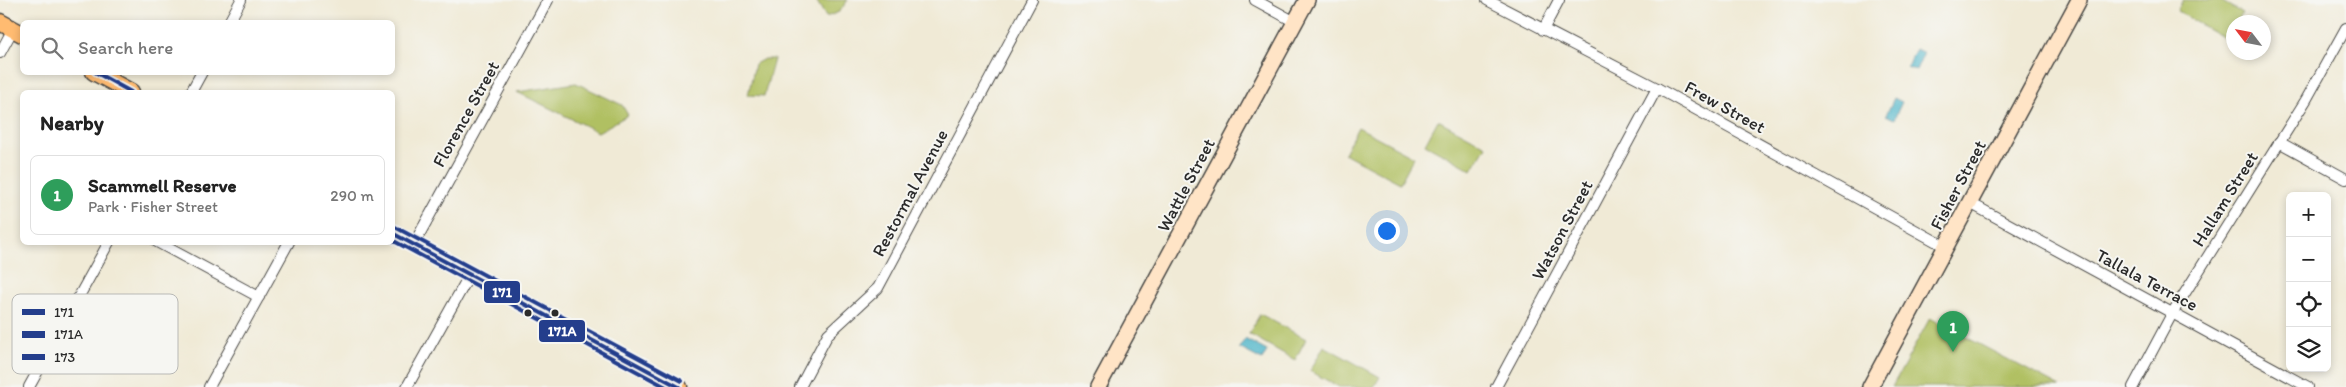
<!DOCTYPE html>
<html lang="en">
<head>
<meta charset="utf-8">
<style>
  :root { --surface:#fff; --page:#f6f6f6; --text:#222; --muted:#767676; --line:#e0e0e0; --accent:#b5179e }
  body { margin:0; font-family:Itim,sans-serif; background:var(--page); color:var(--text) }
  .controls { position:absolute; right:15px; bottom:15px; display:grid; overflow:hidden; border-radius:8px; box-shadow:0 2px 8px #0003 }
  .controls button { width:45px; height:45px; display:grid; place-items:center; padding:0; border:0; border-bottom:1px solid var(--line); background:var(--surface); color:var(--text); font:25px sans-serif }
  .compass { position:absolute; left:2226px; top:15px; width:45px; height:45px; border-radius:50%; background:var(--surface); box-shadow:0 2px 8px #0003; rotate:302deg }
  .you { position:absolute; left:1386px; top:230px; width:18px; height:18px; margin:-12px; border:4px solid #fff; border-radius:50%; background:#1a73e8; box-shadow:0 0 0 8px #1a73e833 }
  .badge { display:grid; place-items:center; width:32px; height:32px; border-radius:50%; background:var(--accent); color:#fff; font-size:16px; font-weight:700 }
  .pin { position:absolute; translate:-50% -41px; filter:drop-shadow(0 1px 2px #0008) }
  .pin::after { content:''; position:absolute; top:26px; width:18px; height:15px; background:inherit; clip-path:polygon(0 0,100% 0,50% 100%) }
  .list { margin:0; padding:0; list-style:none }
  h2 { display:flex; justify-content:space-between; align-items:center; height:65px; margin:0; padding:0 20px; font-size:21px }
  h2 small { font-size:16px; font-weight:400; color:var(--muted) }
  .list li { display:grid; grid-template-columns:32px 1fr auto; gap:15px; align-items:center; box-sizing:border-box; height:80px; margin:0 10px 10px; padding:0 10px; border:1px solid var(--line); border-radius:8px }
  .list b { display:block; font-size:19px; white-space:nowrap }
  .list p { margin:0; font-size:16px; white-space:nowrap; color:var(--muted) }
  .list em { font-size:16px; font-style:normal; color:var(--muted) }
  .icon { flex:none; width:28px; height:28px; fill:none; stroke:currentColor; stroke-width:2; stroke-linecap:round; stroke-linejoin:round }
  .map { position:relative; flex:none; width:2346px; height:387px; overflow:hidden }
  .search { position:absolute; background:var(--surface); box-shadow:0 2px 8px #0003; left:20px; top:20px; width:375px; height:55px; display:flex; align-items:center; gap:12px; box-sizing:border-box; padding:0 18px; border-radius:8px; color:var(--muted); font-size:19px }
  .panel { position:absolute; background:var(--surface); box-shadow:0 2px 8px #0003; left:20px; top:90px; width:375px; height:155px; border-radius:8px }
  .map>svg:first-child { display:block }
  .green { fill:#b0c062; stroke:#6e7646 }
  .water { fill:#4ab3c8; stroke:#3a6f7a }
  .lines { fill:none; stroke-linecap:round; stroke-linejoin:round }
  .street-casing { stroke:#494845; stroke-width:12 }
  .secondary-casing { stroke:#494845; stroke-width:18 }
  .primary-casing { stroke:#494845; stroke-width:19 }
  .street { stroke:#fff; stroke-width:10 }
  .secondary { stroke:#ffe4c6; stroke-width:15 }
  .primary { stroke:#ffbb71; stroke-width:16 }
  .bus-1-casing { stroke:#f6f6f2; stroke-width:8 }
  .bus-2-casing { stroke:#f6f6f2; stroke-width:8 }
  .bus-3-casing { stroke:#f6f6f2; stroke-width:8 }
  .bus-1 { stroke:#243e8c; stroke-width:4 }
  .bus-2 { stroke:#243e8c; stroke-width:4 }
  .bus-3 { stroke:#243e8c; stroke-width:4 }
  .bus-dot { fill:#2b2b2b; stroke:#f6f6f2; stroke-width:2 }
  .labels { text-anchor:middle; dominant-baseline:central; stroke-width:4; stroke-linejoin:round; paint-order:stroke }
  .street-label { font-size:18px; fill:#2b2b2b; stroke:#f6f6f2 }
  .key { fill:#f6f6f2; stroke:#b9b9b6; stroke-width:1 }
  .key-label { font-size:14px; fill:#2b2b2b }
  .line-badge { stroke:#f6f6f2; stroke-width:2 }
  .badge-label { font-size:14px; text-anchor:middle; font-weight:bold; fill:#fff }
</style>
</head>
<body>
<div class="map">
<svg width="2346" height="387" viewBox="0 0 2346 387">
  <rect width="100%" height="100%" fill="#f6f6f2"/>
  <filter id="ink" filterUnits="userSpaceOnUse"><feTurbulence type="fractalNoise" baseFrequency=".02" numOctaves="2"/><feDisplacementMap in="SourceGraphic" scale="10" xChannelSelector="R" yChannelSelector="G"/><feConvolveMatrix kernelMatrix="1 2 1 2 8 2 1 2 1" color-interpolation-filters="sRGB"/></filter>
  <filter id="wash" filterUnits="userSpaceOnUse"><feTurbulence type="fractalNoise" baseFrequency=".0096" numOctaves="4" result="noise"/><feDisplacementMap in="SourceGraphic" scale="20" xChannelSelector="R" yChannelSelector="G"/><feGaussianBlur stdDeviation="1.12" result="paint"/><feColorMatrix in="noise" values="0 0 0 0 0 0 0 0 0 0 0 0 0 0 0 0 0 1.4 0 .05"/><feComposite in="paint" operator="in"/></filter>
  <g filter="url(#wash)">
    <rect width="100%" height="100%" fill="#f0ead6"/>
    <!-- green -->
    <g class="green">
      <polygon points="816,0 848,0 839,12 826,17"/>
      <polygon points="2183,0 2219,0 2242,13 2236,22 2234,22 2233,27 2227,40 2177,11"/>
      <polygon points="764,59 774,59 764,96 748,95 755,64"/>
      <polygon points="576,83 622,105 628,115 598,132 517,92"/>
      <polygon points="1438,120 1486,146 1472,170 1425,144"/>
      <polygon points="1358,127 1414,157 1400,183 1344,153"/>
      <polygon points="1260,314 1306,339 1295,360 1249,334"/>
      <polygon points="1930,318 2060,387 1892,387"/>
      <polygon points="1324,346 1380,377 1374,387 1339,387 1310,371"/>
    </g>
    <!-- water -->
    <g class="water">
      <polygon points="1916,49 1924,53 1916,71 1907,67"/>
      <polygon points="1894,98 1902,102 1894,119 1886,115"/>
      <polygon points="1245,339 1267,351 1262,360 1239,348"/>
    </g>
  </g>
  <g filter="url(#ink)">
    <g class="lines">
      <!-- street casing -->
      <g class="street-casing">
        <g id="street">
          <polyline points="1255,0 1295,22"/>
          <polyline points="1487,0 1657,88 1946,247"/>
          <polyline points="229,22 241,0"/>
          <polyline points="1543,30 1559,0"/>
          <polyline points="0,53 13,29"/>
          <polyline points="191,92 202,72"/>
          <polyline points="2279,142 2346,179"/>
          <polyline points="1970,203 2308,387"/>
          <polyline points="157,242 259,297"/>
          <polyline points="414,244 548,0"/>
          <polyline points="29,387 109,242"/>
          <polyline points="209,387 289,242"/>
          <polyline points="407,387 470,274"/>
          <polyline points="800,387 828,334 878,288 1032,0"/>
          <polyline points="1496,387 1657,88"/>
          <polyline points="2133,387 2173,312 2306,100 2346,28"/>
        </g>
      </g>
      <!-- secondary casing -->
      <g class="secondary-casing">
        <g id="secondary">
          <polyline points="1098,387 1307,0"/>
          <polyline points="1870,387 2079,0"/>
        </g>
      </g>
      <!-- primary casing -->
      <g class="primary-casing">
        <g id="primary">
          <polyline points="0,22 22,34"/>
          <polyline points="94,72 131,92"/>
          <polyline points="392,233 679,387"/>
        </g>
      </g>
      <!-- street -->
      <use href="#street" class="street"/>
      <!-- secondary -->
      <use href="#secondary" class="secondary"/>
      <!-- primary -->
      <use href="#primary" class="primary"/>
      <!-- bus-1 casing -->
      <g class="bus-1-casing">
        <g id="bus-1">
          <polyline points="95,72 131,92"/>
          <polyline points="392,233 679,387"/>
        </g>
      </g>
      <!-- bus-2 casing -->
      <g class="bus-2-casing">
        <polyline id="bus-2" points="392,240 666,387"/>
      </g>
      <!-- bus-3 casing -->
      <g class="bus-3-casing">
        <polyline id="bus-3" points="395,227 682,381"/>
      </g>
      <!-- bus-1 -->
      <use href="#bus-1" class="bus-1"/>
      <!-- bus-2 -->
      <use href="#bus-2" class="bus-2"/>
      <!-- bus-3 -->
      <use href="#bus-3" class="bus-3"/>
    </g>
  </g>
  <!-- markers -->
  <g class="bus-dot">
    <circle cx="528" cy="313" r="4.5"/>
    <circle cx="555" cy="313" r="4.5"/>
  </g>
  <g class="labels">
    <!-- street labels -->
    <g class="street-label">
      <text transform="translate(1725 107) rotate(29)">Frew Street</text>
      <text transform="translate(466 114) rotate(-61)">Florence Street</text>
      <text transform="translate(1186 185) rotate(-62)">Wattle Street</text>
      <text transform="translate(1958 185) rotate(-62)">Fisher Street</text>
      <text transform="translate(910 193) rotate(-62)">Restormal Avenue</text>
      <text transform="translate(2225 199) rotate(-58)">Hallam Street</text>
      <text transform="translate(1562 230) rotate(-62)">Watson Street</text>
      <text transform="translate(2147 280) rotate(28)">Tallala Terrace</text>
    </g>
  </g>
  <!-- legend -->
  <rect x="12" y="294" width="166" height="80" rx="8" class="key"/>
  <rect x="22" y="309" width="23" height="6" fill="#243e8c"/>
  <rect x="22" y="331" width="23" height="7" fill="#243e8c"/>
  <rect x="22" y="354" width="23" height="6" fill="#243e8c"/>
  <g class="key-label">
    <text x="54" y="317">171</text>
    <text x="54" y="339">171A</text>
    <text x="54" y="362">173</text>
  </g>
  <g class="line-badge">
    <rect x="483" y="280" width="38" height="24" rx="5" fill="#243e8c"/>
    <rect x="538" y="319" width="48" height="24" rx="5" fill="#243e8c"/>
  </g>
  <g class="badge-label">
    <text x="502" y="297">171</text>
    <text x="562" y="336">171A</text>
  </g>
</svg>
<div class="controls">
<button>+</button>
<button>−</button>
<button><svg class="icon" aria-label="locate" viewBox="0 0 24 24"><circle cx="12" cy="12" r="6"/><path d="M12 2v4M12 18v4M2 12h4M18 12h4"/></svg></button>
<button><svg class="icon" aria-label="layers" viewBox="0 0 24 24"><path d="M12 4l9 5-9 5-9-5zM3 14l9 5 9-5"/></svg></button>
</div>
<svg class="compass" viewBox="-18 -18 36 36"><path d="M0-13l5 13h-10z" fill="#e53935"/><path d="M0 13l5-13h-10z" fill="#767676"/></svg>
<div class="you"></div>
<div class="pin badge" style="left:1953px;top:352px;background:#2e9e5b">1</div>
<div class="search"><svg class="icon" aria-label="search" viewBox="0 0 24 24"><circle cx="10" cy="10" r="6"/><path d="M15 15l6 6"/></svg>Search here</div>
<section class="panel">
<h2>Nearby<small></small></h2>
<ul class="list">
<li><span class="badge" style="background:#2e9e5b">1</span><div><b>Scammell Reserve</b><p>Park · Fisher Street</p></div><em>290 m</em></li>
</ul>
</section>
</div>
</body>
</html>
